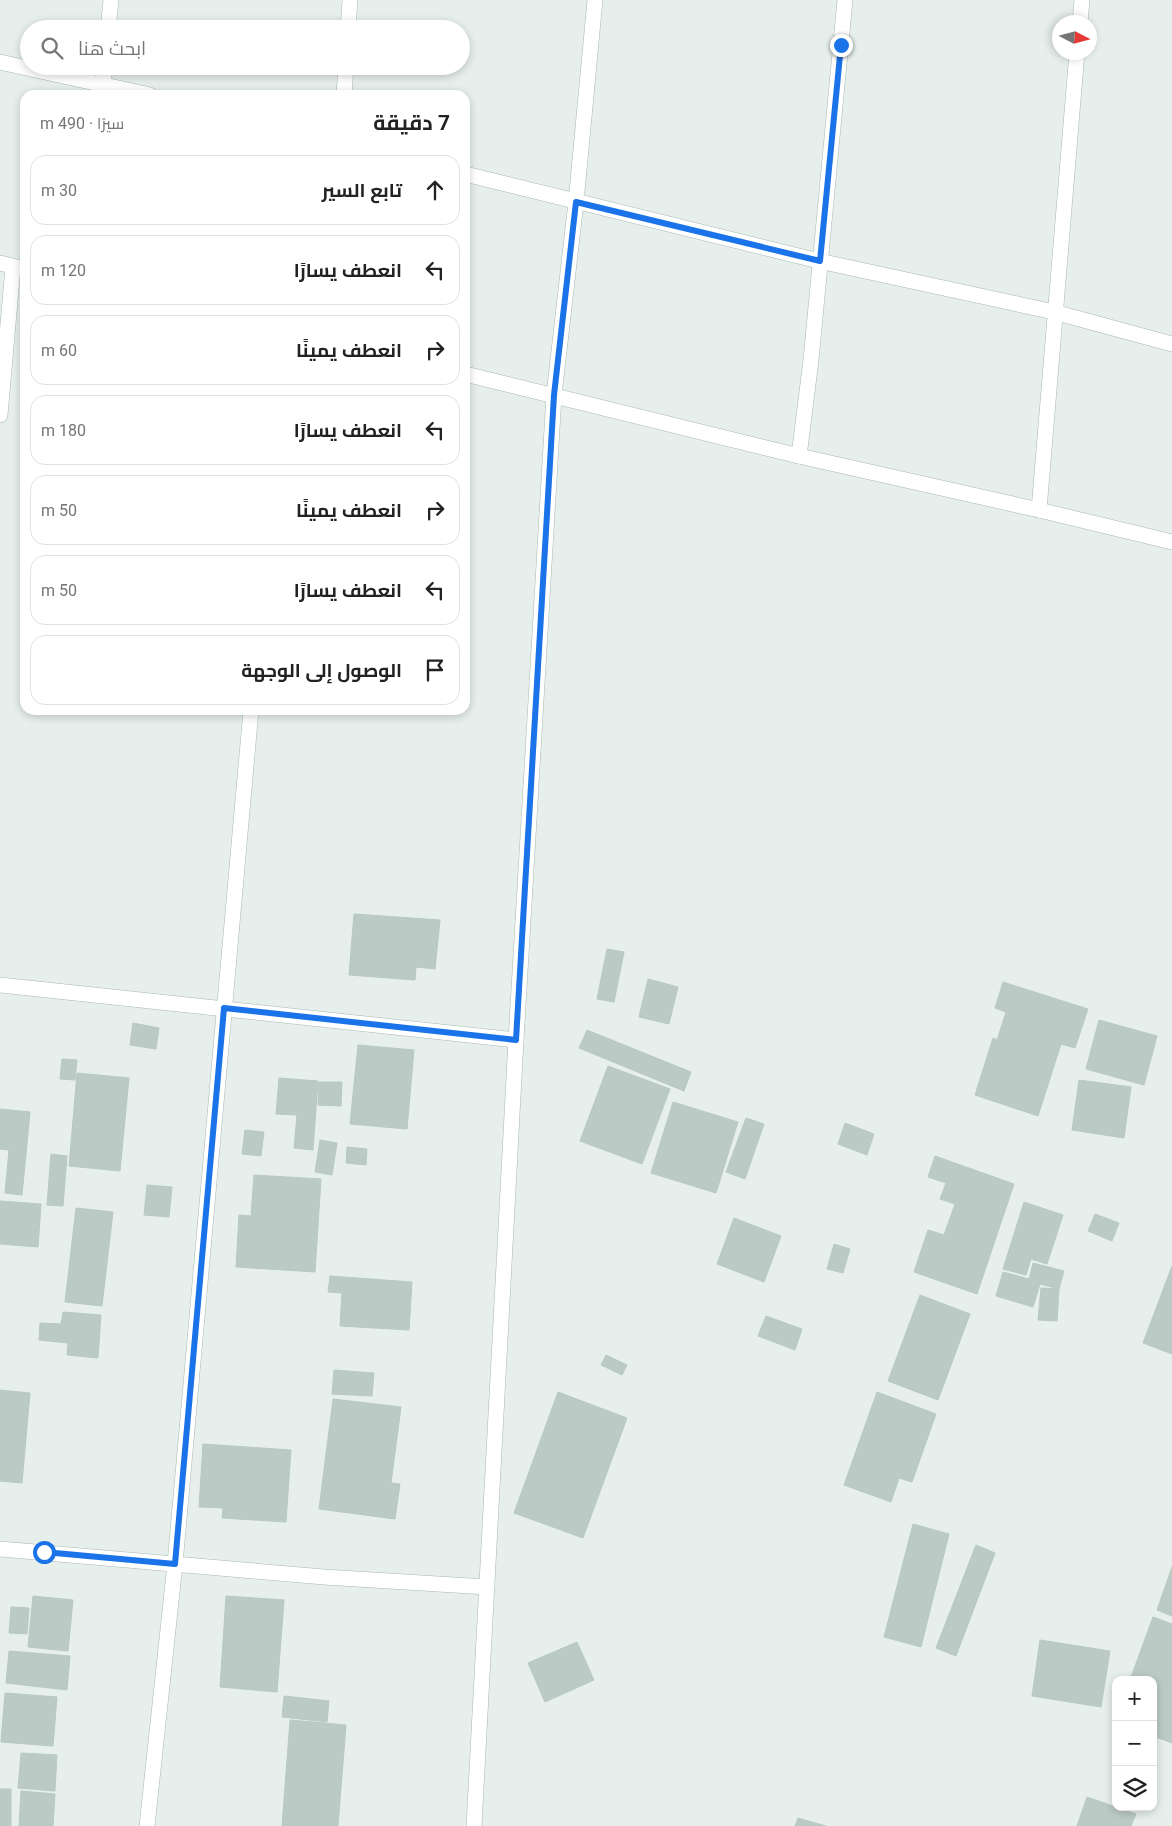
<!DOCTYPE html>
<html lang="ar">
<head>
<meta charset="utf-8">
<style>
  :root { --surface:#fff; --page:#f6f6f6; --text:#222; --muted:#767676; --line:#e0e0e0 }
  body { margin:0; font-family:Roboto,Cairo,sans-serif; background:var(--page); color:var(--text); direction:rtl }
  .controls { position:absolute; right:15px; bottom:15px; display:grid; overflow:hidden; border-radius:10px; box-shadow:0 2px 8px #0003 }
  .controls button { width:45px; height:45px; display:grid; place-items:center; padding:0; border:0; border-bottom:1px solid var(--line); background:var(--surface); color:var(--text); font:25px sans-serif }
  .compass { position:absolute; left:1052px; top:15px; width:45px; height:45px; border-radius:50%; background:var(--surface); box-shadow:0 2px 8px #0003; rotate:96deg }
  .stop { position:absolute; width:15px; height:15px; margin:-11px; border:4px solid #1a73e8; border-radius:50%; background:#fff }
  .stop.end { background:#1a73e8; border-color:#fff; box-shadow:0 1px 5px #0008 }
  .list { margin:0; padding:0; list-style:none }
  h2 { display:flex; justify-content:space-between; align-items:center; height:65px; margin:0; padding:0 20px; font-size:21px }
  h2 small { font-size:16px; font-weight:400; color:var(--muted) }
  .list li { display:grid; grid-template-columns:32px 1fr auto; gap:15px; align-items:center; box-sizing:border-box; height:70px; margin:0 10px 10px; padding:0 10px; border:1px solid var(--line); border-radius:15px }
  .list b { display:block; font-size:19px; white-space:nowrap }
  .list em { font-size:16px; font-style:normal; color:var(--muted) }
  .icon { flex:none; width:28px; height:28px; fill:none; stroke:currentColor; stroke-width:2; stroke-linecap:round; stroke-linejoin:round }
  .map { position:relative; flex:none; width:1172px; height:1826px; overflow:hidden; direction:ltr }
  .search { position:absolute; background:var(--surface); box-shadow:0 2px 8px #0003; left:20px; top:20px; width:450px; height:55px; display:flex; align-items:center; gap:12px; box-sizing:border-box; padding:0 18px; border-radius:28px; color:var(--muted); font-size:19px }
  .panel { position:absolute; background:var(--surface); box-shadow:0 2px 8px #0003; left:20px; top:90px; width:450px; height:625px; border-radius:15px; direction:rtl }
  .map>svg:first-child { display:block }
  .building { fill:#bbcac4; stroke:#b8c9c2 }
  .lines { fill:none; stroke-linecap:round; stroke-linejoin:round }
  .minor-casing { stroke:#a8b8b2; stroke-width:16 }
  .tertiary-casing { stroke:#a8b8b2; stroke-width:16 }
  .minor { stroke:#fff; stroke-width:15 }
  .tertiary { stroke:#fff; stroke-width:15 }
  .route { stroke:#1a73e8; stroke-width:6 }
</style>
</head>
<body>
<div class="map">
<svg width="1172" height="1826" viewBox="0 0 1172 1826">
  <rect width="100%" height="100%" fill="#e6efeb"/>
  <!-- building -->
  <g class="building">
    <polygon points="354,914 440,920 435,969 416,967 415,980 349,975"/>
    <polygon points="607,949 624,952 614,1002 597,999"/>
    <polygon points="648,979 678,987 669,1024 639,1017"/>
    <polygon points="1003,982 1088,1009 1075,1048 1061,1044 1038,1116 975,1095 993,1038 997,1040 1006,1012 995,1008"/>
    <polygon points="1099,1020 1157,1036 1144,1085 1086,1069"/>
    <polygon points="133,1023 159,1028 156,1049 130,1045"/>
    <polygon points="587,1030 691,1072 684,1091 579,1048"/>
    <polygon points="358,1045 414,1050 407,1129 350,1124"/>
    <polygon points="62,1059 77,1060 75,1080 60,1079"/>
    <polygon points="608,1066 670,1089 642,1164 580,1141"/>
    <polygon points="77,1073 129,1078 120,1171 69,1166"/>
    <polygon points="279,1078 318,1081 313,1150 294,1148 297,1115 276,1114"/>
    <polygon points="1079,1080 1131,1087 1124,1138 1072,1130"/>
    <polygon points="319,1082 342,1082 341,1106 318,1105"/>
    <polygon points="673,1102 738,1122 716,1193 651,1173"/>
    <polygon points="0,1109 30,1112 22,1195 5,1193 9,1150 0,1149"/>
    <polygon points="746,1118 764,1124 745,1179 726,1172"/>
    <polygon points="845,1123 874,1134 867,1155 838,1144"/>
    <polygon points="245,1130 264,1132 261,1156 242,1154"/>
    <polygon points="320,1140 337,1143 332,1175 315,1172"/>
    <polygon points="347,1147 367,1149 366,1165 346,1163"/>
    <polygon points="51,1154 67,1156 63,1206 47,1205"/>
    <polygon points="935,1156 1014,1184 977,1294 914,1272 928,1230 944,1235 955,1204 940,1199 946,1183 928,1177"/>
    <polygon points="254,1175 321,1179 315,1272 236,1267 239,1215 251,1216"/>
    <polygon points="147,1185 172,1187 169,1217 144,1215"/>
    <polygon points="0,1201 41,1204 38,1247 0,1244"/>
    <polygon points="1024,1202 1063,1215 1047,1264 1031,1259 1026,1275 1003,1269"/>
    <polygon points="76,1208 113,1212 102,1306 65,1302"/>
    <polygon points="1095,1214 1119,1223 1112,1241 1088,1231"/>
    <polygon points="734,1218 781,1236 764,1282 717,1264"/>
    <polygon points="834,1244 850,1249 843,1273 827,1269"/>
    <polygon points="1033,1263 1064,1271 1059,1289 1040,1284 1033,1307 996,1296 1003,1272 1029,1279"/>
    <polygon points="1172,1266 1172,1354 1143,1343"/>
    <polygon points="330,1276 412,1282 409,1330 340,1326 342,1293 328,1292"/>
    <polygon points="1041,1288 1059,1289 1057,1321 1038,1320"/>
    <polygon points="920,1295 970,1314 938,1400 888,1381"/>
    <polygon points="63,1312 101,1315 98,1358 67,1355 68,1343 39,1340 40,1323 61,1324"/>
    <polygon points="766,1316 802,1329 795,1350 758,1336"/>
    <polygon points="606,1355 627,1365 622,1375 601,1365"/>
    <polygon points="334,1370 374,1373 372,1396 332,1394"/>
    <polygon points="0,1390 30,1393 22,1483 0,1481"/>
    <polygon points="558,1392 627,1418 583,1538 514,1513"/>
    <polygon points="877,1392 936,1414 912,1482 899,1478 891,1502 844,1485"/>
    <polygon points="333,1399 401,1407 391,1483 400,1484 395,1519 319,1509"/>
    <polygon points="203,1444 291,1450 286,1522 222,1518 223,1508 199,1507"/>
    <polygon points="913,1524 949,1534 921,1647 884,1637"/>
    <polygon points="976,1545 995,1553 956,1656 936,1648"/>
    <polygon points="1172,1567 1172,1616 1157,1610"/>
    <polygon points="33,1596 73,1600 68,1651 28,1647"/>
    <polygon points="226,1596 284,1600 277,1692 220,1687"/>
    <polygon points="11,1607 29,1608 27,1634 9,1633"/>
    <polygon points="1153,1617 1172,1624 1172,1743 1153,1736 1153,1680 1130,1680"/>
    <polygon points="1040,1640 1110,1651 1101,1707 1032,1696"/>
    <polygon points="577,1642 594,1680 545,1702 528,1663"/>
    <polygon points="9,1651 70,1656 67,1690 6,1683"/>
    <polygon points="5,1693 57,1697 53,1746 1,1742"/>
    <polygon points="284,1696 329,1701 327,1722 282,1717"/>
    <polygon points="290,1720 346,1725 338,1826 282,1826"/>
    <polygon points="21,1753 57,1755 55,1791 18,1788"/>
    <rect x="0" y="1789" width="11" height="37"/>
    <polygon points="21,1791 55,1794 53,1826 19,1826"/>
    <polygon points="1087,1797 1136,1814 1131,1826 1077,1826"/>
    <polygon points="798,1818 826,1826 795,1826"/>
  </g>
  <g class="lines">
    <!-- minor casing -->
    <g class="minor-casing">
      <g id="minor">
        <polyline points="1080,22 1082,0"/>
        <polyline points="108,29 111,0"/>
        <polyline points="348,29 350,0"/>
        <polyline points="0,62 150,95"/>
        <polyline points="102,95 105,66"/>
        <polyline points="344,95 346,66"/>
        <polyline points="465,174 819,261 1054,312 1172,344"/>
        <polyline points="0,415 13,267"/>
        <polyline points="799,456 811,360 845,0"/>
        <polyline points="1039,510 1077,52"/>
        <polyline points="0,985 516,1040"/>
        <polyline points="0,1549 324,1577 487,1587"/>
        <polyline points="147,1826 175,1564 251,710"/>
        <polyline points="474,1826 516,1040 554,395 576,202 595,0"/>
      </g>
    </g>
    <!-- tertiary casing -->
    <g class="tertiary-casing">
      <g id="tertiary">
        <polyline points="0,263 25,269"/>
        <polyline points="465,374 799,456 1039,510 1172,542"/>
      </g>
    </g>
    <!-- minor -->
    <use href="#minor" class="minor"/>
    <!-- tertiary -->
    <use href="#tertiary" class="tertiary"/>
  </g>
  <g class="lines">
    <!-- route -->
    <polyline class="route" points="44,1552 175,1564 224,1008 516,1040 554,395 576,202 820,261 841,45"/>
  </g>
</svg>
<div class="controls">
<button>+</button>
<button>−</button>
<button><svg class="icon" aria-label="layers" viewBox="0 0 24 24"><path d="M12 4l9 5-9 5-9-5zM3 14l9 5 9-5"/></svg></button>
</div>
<svg class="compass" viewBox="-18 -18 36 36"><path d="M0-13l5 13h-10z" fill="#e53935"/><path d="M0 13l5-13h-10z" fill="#767676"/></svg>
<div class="stop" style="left:44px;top:1552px"></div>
<div class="stop end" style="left:841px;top:45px"></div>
<div class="search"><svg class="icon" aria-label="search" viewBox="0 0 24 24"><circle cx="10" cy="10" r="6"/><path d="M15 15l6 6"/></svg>ابحث هنا</div>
<section class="panel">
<h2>7 دقيقة<small>سيرًا · 490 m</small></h2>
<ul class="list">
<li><svg class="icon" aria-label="ahead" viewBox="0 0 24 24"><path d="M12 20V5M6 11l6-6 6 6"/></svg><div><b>تابع السير</b></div><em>30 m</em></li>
<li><svg class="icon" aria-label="left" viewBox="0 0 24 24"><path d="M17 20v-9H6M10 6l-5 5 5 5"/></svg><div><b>انعطف يسارًا</b></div><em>120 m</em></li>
<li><svg class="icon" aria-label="right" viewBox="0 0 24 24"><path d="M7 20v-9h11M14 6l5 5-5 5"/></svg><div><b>انعطف يمينًا</b></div><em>60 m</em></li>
<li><svg class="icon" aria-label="left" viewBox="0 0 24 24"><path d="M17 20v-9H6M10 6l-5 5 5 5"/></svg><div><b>انعطف يسارًا</b></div><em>180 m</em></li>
<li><svg class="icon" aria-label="right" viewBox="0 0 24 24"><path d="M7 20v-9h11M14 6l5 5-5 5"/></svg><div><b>انعطف يمينًا</b></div><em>50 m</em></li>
<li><svg class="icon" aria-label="left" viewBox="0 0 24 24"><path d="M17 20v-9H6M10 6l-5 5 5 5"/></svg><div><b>انعطف يسارًا</b></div><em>50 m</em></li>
<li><svg class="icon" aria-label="arrive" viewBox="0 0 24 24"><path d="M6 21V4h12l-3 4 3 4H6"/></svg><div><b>الوصول إلى الوجهة</b></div></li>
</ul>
</section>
</div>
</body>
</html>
